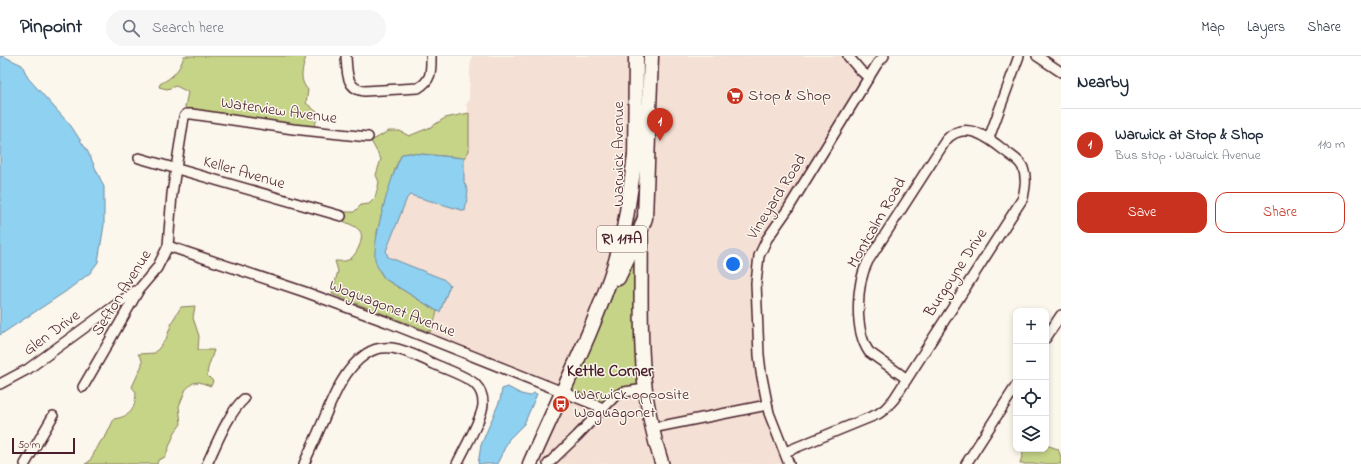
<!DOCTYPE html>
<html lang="en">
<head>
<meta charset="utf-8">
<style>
  :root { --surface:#fff; --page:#f6f6f7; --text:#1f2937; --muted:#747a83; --line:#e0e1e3; --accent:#c8321e }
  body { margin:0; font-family:"Indie Flower",sans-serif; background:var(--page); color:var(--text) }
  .controls { position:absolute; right:12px; bottom:12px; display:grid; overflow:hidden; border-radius:8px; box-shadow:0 2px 6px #0003 }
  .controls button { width:36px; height:36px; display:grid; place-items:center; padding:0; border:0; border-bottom:1px solid var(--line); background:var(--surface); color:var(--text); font:20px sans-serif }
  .scale { position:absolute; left:12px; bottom:10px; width:63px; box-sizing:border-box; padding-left:4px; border:2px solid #4a1f2b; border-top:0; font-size:11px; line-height:14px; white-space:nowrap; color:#4a1f2b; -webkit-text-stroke:3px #fbf7ec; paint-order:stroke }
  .you { position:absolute; left:733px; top:208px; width:14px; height:14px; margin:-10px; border:3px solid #fff; border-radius:50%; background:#1a73e8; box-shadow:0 0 0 6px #1a73e833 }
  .badge { display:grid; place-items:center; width:26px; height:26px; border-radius:50%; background:var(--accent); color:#fff; font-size:13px; font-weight:700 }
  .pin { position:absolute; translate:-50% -33px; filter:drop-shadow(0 1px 2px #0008) }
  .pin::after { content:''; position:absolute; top:21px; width:14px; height:12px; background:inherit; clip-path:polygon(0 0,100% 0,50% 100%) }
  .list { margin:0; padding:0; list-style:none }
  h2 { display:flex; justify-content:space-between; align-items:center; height:52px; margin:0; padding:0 16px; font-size:17px }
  h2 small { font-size:13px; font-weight:400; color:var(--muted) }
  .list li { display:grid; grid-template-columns:26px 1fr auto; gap:12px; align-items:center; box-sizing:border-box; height:72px; padding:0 16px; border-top:1px solid var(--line) }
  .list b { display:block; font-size:15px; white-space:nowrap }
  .list p { margin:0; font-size:13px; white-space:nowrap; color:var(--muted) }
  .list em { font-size:13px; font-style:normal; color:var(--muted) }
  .actions { display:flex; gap:8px; padding:12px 16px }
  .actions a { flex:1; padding:9px 0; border:1px solid var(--accent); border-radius:12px; text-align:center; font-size:14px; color:var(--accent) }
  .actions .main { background:var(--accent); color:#fff }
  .icon { flex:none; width:22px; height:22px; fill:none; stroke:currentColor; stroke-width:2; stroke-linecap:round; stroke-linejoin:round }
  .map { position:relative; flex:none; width:1061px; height:408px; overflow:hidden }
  header { display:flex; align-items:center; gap:24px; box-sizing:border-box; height:56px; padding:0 20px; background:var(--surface); border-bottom:1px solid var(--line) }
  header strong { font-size:19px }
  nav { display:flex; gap:22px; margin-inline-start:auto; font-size:14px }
  .search { width:280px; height:36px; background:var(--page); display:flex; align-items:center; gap:10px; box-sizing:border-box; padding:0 14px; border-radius:22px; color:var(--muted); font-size:15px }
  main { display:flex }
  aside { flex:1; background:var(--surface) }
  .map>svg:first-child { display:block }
  .built { fill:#f4e0d4 }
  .green { fill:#c6d488; stroke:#887a5a }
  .water { fill:#8ed1f0; stroke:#738aa1 }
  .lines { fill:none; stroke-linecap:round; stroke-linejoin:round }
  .street-casing { stroke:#4a1f2b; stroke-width:12 }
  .secondary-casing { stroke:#4a1f2b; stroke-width:16 }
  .primary-casing { stroke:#4a1f2b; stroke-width:17 }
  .street { stroke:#fbf7ec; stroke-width:9 }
  .secondary { stroke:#fbf7ec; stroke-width:13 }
  .primary { stroke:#fbf7ec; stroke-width:14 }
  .labels { text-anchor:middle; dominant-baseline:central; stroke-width:3; stroke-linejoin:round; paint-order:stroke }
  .shield { fill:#fbf7ec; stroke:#7f6065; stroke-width:1 }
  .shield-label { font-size:15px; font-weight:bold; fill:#4a1f2b }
  .poi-label { font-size:16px; fill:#4a1f2b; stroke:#fbf7ec; text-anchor:start }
  .street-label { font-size:16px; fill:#4a1f2b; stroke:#fbf7ec }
  .neighbourhood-label { font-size:17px; font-weight:bold; fill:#4a1f2b; stroke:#fbf7ec }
</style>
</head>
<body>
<header>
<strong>Pinpoint</strong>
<div class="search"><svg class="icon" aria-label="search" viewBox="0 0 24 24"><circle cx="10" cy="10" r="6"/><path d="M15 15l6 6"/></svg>Search here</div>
<nav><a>Map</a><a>Layers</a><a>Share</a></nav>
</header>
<main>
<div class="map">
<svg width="1061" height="408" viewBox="0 0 1061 408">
  <rect width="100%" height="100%" fill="#fbf7ec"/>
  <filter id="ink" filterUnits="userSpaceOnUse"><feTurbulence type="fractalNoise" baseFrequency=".025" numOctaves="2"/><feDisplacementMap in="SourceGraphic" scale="8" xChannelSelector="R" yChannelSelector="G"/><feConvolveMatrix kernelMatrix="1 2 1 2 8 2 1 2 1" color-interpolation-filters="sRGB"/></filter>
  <g filter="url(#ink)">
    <!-- built -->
    <polygon class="built" points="472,0 850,0 868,20 769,182 757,218 767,349 790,408 530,408 561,339 427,281 433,271 437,255 440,256 443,223 388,201 386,195 407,142 410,139 465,155 468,135 464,126 464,102 469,95 469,57 466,48 469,45 470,13"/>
    <!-- green -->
    <g class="green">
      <path d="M184,0H306C303,13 298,23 308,34L306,47L318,57L314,74L188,57L185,51L188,36L176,30L167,33L159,31L160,28C173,21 180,14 184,0Z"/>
      <path d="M469,57V95L464,102L410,97L402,98L396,110L377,176L380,216L385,223L437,255L433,271L430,276L332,238L338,215L335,205C339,205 344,206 348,204C356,201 365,182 360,175C356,170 349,168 343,165L341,160L326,157C338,152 343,157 354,156L361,149L369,148L375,142L379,126L376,119L381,103L371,85L389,75H400L409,80L431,71L445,62Z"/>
      <polygon points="637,159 638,164 645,327 605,350 564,333 608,234"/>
      <path d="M195,250L193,262L199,280L198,294H214L208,312L207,319L213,325L211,330L199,326L193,327L186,333L179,350L181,368L175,376L165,401L158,404L157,408H85L89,406L101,385L106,380L114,363C131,360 135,354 136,336L132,331L142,309V304L138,298L155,297L166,283L173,264L181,251Z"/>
      <polygon points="1046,389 1058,393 1061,401 1061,408 1020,408 1024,393 1046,393"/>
    </g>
    <!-- water -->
    <g class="water">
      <polygon points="0,0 3,0 22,9 28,22 71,70 88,96 104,131 104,169 98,206 90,217 65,236 0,279"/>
      <path d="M410,97L464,102V126L468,135L465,155L410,139L407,142L386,195L388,201L443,223L450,229L440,256L437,255L385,223C381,217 376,210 375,203C373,180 391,119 402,98Z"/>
      <polygon points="508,331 521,338 530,340 534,337 537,338 524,368 509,383 497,408 478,408 481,389 500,344 502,333"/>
    </g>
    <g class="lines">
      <!-- street casing -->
      <g class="street-casing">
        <g id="street">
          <path d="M346,0C347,15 346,33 364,35L418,32C432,24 431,15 431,0"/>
          <polyline points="848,0 859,13 869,22"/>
          <polyline points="1037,0 1061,16"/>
          <polyline points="989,82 1019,0"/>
          <polyline points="139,102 341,160"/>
          <polyline points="168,190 305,236 387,266 603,352"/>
          <polyline points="1046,282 1061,259"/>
          <polyline points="0,328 28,313 135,235"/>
          <polyline points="83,331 140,232 157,212 168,190 172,138 184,61 186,58 192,58 293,73 368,81"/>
          <polyline points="652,372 767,349"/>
          <path d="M785,396L878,358L885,353L894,343L1023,142C1025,132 1027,122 1023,112C1020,104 1011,100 1005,95C989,82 965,63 946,84L868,205C856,228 854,274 869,296L907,323"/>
          <polyline points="25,408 53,360"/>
          <path d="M207,408C216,389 229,356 244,343"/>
          <path d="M304,408C309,396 315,384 320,372C331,347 342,314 366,298C373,293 383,291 392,292C407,294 420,302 434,308C445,313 466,320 475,328C480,333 483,340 483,347C484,359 463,395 457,408"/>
          <polyline points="548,408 577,380 615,340 624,336 645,333"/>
          <polyline points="789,408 769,357 761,316 759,299 756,227 759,200 767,183 788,153 877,8 884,0"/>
          <polyline points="966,408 1016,330"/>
        </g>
      </g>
      <!-- secondary casing -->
      <g class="secondary-casing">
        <path id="secondary" d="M641,173C642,222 639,273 644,322C647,351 653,380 662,408"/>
      </g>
      <!-- primary casing -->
      <g class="primary-casing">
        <g id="primary">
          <polyline points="635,109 636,0"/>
          <polyline points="618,222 641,173 645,162 651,0"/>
          <path d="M530,408C559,341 594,275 616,205C626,171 630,136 635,100"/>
        </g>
      </g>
      <!-- street -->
      <use href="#street" class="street"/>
      <!-- secondary -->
      <use href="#secondary" class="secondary"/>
      <!-- primary -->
      <use href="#primary" class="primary"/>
    </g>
  </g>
  <!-- icons -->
  <defs>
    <g id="supermarket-disc" transform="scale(0.9)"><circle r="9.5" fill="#c8321e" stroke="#fbf7ec"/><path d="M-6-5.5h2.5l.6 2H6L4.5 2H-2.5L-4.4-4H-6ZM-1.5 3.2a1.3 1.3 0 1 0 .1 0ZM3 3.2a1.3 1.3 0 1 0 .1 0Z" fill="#fff"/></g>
    <g id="bus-disc" transform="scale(0.9)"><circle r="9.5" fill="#c8321e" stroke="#fbf7ec"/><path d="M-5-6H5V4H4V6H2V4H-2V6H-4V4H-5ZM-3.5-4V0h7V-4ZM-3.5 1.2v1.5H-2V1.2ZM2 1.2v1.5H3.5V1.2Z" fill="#fff"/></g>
  </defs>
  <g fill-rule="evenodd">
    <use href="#supermarket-disc" x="735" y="40"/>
    <use href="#bus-disc" x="561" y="348"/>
  </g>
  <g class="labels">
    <!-- shield labels -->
    <rect class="shield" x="597" y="170" width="50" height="26" rx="3"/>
    <g class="shield-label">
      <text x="622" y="183">RI 117A</text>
    </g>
    <!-- poi labels -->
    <g class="poi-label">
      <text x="748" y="40">Stop &amp; Shop</text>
      <text x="574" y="339">Warwick opposite<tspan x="574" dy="18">Woguagonet</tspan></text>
    </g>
    <!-- street labels -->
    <g class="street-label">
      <text transform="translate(279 55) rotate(8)">Waterview Avenue</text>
      <text transform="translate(619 98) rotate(-90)">Warwick Avenue</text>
      <text transform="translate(244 117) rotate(16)">Keller Avenue</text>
      <text transform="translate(777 141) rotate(-58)">Vineyard Road</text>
      <text transform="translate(877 167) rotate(-60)">Montcalm Road</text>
      <text transform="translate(956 217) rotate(-57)">Burgoyne Drive</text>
      <text transform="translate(122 237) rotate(-58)">Sefton Avenue</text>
      <text transform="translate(392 253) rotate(21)">Woguagonet Avenue</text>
      <text transform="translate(52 277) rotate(-36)">Glen Drive</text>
    </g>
    <!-- neighbourhood labels -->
    <g class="neighbourhood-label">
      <text x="610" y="315">Kettle Corner</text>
    </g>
  </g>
</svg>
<div class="controls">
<button>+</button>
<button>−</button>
<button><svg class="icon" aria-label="locate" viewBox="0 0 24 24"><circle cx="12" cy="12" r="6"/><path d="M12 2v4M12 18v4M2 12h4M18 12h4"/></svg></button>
<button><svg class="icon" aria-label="layers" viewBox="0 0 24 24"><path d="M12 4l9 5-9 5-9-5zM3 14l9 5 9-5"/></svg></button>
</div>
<div class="scale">50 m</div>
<div class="you"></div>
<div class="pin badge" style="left:660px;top:85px">1</div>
</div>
<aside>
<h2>Nearby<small></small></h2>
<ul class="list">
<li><span class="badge">1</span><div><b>Warwick at Stop &amp; Shop</b><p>Bus stop · Warwick Avenue</p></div><em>110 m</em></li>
</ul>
<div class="actions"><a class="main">Save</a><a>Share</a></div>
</aside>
</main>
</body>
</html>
